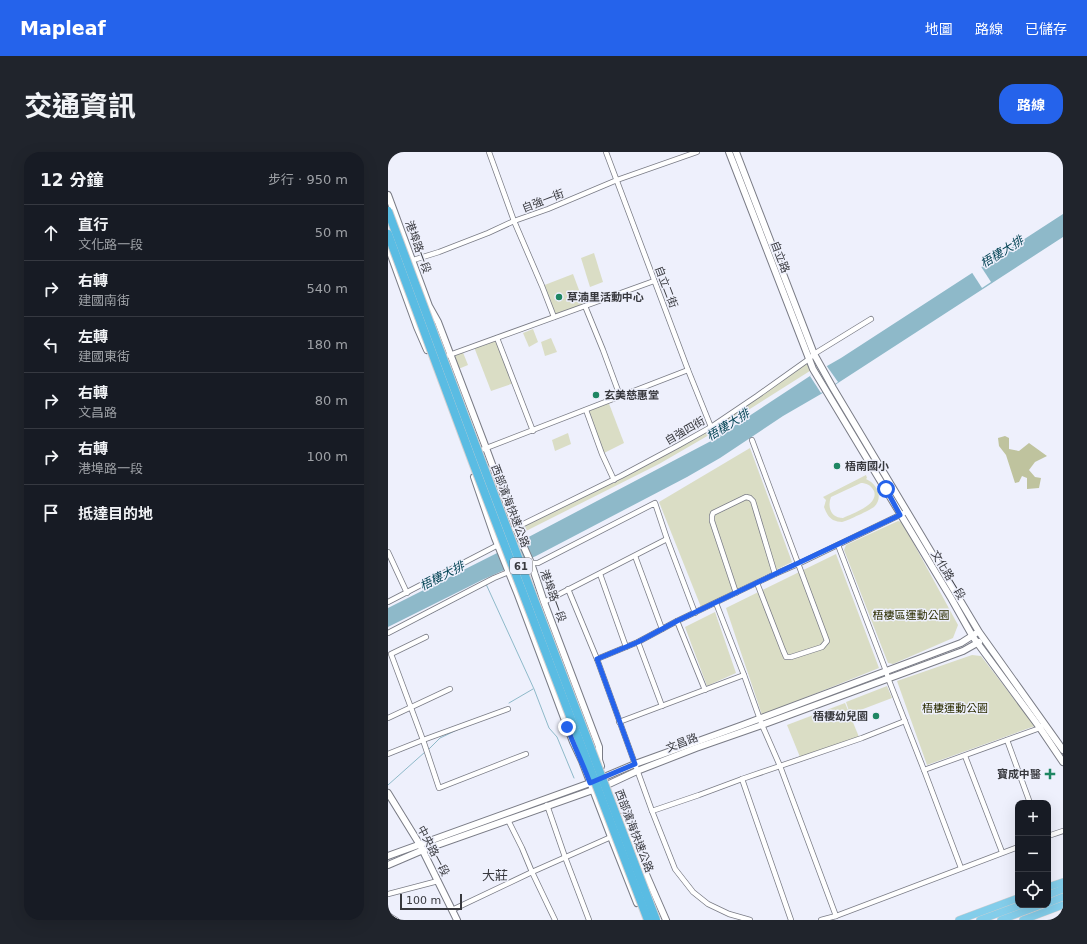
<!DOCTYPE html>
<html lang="zh-TW">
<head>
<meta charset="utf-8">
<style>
  :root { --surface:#171b24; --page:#20242c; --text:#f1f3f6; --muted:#9ea1a6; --line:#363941; --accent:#2563eb }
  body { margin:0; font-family:"DejaVu Sans","Noto Sans TC",sans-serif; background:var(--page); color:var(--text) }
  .controls { position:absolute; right:12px; bottom:12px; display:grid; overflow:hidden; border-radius:8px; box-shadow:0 4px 16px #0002 }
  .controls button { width:36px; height:36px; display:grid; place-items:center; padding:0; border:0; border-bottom:1px solid var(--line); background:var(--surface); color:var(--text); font:20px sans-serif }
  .scale { position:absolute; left:12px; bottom:10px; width:62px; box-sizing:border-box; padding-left:4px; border:2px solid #38393e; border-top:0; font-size:11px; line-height:14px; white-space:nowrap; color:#38393e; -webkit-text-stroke:3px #eef0fc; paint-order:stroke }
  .stop { position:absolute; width:12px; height:12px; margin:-9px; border:3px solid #2563eb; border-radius:50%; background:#fff }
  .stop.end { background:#2563eb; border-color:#fff; box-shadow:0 1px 4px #0008 }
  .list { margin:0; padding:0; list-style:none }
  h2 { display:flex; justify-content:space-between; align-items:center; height:52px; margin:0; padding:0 16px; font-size:17px }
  h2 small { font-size:13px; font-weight:400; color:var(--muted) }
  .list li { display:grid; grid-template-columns:26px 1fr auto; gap:12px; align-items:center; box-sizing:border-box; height:56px; padding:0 16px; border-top:1px solid var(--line) }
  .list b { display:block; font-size:15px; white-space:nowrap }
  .list p { margin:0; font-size:13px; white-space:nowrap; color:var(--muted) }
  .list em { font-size:13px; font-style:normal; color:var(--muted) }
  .icon { flex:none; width:22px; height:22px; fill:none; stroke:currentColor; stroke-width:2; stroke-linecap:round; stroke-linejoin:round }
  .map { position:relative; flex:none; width:675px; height:768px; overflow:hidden; border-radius:16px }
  header { display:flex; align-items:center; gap:24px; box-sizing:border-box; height:56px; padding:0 20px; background:var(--accent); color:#fff }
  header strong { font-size:19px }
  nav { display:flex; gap:22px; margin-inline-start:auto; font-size:14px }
  .intro { display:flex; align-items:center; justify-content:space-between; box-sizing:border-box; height:96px; padding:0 24px }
  h1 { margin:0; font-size:28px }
  .button { padding:10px 18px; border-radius:16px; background:var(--accent); color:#fff; font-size:14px; font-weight:700 }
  main { display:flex; gap:24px; padding:0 24px }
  aside { flex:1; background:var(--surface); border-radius:16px; box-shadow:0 4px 16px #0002 }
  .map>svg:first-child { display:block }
  .green { fill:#daddc5; fill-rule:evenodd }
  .forest { fill:#bfc39e }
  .water { fill:#8eb9c9 }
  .pier { fill:#eef0fc }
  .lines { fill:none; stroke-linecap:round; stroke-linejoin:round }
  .stream { stroke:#8eb9c9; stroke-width:1 }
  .minor-casing { stroke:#7a7c86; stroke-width:6 }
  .tertiary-casing { stroke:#7a7c86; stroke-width:8 }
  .primary-casing { stroke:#cfcfd1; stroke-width:8 }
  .minor { stroke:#fff; stroke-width:4.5 }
  .tertiary { stroke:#fff; stroke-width:6 }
  .primary { stroke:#83cdea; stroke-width:7 }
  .trunk-bridge-casing { stroke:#cfcfd1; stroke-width:10; stroke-linecap:butt }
  .trunk-bridge { stroke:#5abce3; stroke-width:8 }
  .route { stroke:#2563eb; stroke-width:5 }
  .poi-dot { fill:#1e8662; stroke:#eef0fc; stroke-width:1.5 }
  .labels { text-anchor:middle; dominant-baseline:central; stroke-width:3; stroke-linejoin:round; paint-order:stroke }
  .shield { fill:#eef0fc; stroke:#6f7077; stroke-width:1 }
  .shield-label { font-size:10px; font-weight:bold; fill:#38393e }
  .street-label { font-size:11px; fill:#38393e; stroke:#eef0fc }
  .poi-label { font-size:11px; font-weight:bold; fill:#38393e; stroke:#eef0fc; text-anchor:start }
  .park-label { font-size:11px; fill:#2b2d00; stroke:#eef0fc }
  .water-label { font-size:12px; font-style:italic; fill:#064556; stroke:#eef0fc }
  .quarter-label { font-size:13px; fill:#38393e; stroke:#eef0fc }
</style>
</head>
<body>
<header>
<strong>Mapleaf</strong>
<nav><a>地圖</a><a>路線</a><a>已儲存</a></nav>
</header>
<div class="intro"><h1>交通資訊</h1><a class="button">路線</a></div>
<main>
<aside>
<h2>12 分鐘<small>步行 · 950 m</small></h2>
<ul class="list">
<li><svg class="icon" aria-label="ahead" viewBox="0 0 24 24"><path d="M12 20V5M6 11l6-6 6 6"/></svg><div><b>直行</b><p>文化路一段</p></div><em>50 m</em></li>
<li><svg class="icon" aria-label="right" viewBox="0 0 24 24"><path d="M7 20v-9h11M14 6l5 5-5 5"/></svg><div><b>右轉</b><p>建國南街</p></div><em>540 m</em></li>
<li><svg class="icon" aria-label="left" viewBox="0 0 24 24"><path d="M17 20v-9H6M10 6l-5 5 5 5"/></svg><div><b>左轉</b><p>建國東街</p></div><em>180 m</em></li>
<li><svg class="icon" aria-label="right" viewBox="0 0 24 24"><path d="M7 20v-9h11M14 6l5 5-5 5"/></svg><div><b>右轉</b><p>文昌路</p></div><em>80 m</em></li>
<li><svg class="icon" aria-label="right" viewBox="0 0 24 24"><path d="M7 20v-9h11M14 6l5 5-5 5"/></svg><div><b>右轉</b><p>港埠路一段</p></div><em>100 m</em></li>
<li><svg class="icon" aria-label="arrive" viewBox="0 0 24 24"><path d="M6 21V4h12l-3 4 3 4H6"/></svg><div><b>抵達目的地</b></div></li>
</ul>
</aside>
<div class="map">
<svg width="675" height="768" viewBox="0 0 675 768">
  <rect width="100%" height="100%" fill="#eef0fc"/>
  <!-- green -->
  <g class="green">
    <polygon points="206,101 215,130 202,135 193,106"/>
    <polygon points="185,122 197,154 166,165 154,134"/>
    <polygon points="145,177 150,190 141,195 135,181"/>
    <polygon points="109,186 126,231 103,239 86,195"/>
    <polygon points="163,186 169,200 157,204 153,190"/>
    <polygon points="74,198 80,213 68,218 62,203"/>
    <polygon points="419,210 425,217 321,283 271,312 134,381 133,374 317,278"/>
    <polygon points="220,249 236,291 214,302 198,258"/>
    <polygon points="180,281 183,292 167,299 164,288"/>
    <polygon points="362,296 404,410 313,455 271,350"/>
    <path d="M478,323L479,326L478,327C489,332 496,345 486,355C482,358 459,369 454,370C451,370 448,369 445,368C440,365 438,360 436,355L438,348L435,345ZM473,331C478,331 483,333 486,339C491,353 465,361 455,366C443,366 439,355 443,345Z"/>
    <polygon points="510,369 514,370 570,473 565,486 505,512 500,511 456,398 458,393"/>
    <polygon points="448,402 491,516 374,563 338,456"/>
    <polygon points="327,460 348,521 319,534 297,475"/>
    <polygon points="584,503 593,504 647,574 539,613 509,529"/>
    <polygon points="499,534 504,546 462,562 458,550"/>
    <polygon points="457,551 471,585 412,605 399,573"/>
  </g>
  <!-- forest -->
  <polygon class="forest" points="617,284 621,286 621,297 631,299 641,291 659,304 647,310 641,318 647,325 653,326 651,336 639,337 639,326 634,324 631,330 627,331 618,303 611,294 610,286"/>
  <!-- water -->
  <polygon class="water" points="675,62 675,85 433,242 395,264 332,306 299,325 148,404 94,428 0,475 0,456 133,389 323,289 425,222 453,206"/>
  <!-- pier -->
  <g class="pier">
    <polygon points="592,113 603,130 594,136 583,119"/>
    <polygon points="438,213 450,230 433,241 422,224"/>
  </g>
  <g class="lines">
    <!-- stream -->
    <g class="stream">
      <polyline points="98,432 146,537 161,576 169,585 186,626"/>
      <polyline points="32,467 97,433"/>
      <polyline points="121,551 145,537"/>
      <polyline points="41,597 52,586 71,577"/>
      <polyline points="0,633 37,600"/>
    </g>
    <!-- minor casing -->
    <g class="minor-casing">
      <g id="minor">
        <polyline points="101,0 126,69 154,134 166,165"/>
        <polyline points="218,0 300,218 323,275"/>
        <polyline points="22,109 51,100 100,81 126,69 160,57 229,28 309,0"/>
        <polyline points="197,154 215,198 232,244"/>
        <polyline points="109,186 145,279"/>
        <polyline points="53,206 266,129"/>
        <polyline points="198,258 214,302 226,328"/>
        <polyline points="364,288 439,489 434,495 403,505 398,505 395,498 369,431"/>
        <polyline points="88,300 300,218"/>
        <polyline points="119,380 233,324 291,293 323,275 369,244 421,207 426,202 483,167"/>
        <polyline points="450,393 498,519 500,526 536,618 573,716"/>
        <polyline points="0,400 19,441"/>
        <polyline points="247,404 274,477"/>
        <polyline points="132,416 143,411 150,411 267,351 279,387 307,461"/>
        <polyline points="212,422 238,495"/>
        <polyline points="180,437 209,507 264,659 287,717 305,740 320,752 341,762 362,768"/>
        <polyline points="348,441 324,369 324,364 325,361 358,345 362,346 365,349 387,422"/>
        <polyline points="0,450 110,393"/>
        <polyline points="156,450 279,387"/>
        <polyline points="328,451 356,523 374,573 392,614 448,764"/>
        <polyline points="289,469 317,538"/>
        <polyline points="0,481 106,426 123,419"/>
        <polyline points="38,485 3,502 35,588 51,636 138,602"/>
        <polyline points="250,490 274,554"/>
        <polyline points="209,507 250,490 289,469 387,422 410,412 518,360"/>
        <polyline points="0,566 62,537"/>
        <polyline points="231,570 356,523"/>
        <polyline points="619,588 642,651"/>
        <polyline points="0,602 35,588 120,557"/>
        <polyline points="577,604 614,700"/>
        <polyline points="536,618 652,576 654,574"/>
        <polyline points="354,627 403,768"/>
        <polyline points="159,653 177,705 201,768"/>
        <polyline points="264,659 311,643 354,627 474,586 517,569"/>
        <polyline points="120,668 134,696 144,720 167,768"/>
        <polyline points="660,684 675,679"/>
        <polyline points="0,742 50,729"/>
        <polyline points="64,758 144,720 223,685"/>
        <polyline points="0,763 8,768"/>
        <polyline points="433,768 448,764 630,695"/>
      </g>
    </g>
    <!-- tertiary casing -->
    <g class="tertiary-casing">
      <g id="tertiary">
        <polyline points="341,0 425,217 563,446 585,485 652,576 675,610"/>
        <polyline points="348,0 426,202 445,236 591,480 675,598"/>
        <polyline points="0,43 41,154 50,170 98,296 128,377 143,411 156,450 211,595 211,608 213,614"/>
        <polyline points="0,95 29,175 39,198"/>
        <polyline points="91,314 114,374"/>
        <polyline points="86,325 107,386 130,443 185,590 194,609 223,685 249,751"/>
        <polyline points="119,388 148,464"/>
        <polyline points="0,641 32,693 69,768"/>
        <polyline points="233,665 278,768"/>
        <polyline points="0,704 202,631 247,612 352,574 573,491 587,482"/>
        <polyline points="0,713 35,698 219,633 249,619 308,596 374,573 575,499 591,490"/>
      </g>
    </g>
    <!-- primary casing -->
    <g class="primary-casing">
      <g id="primary">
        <polyline points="660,735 675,730"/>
        <polyline points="660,743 675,737"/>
        <polyline points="660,751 675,745"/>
        <polyline points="571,768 630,746"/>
        <polyline points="592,768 633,753"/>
        <polyline points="613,768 653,753"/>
        <polyline points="635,768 675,753"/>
      </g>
    </g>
    <!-- minor -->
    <use href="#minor" class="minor"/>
    <!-- tertiary -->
    <use href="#tertiary" class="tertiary"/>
    <!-- primary -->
    <use href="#primary" class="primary"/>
    <!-- trunk-bridge casing -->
    <g class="trunk-bridge-casing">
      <g id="trunk-bridge">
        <polyline points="0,59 93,308 268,768"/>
        <polyline points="0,82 86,313 260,768"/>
      </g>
    </g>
    <!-- trunk-bridge -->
    <use href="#trunk-bridge" class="trunk-bridge"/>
  </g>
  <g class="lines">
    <!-- route -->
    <path class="route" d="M179,575C186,594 195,612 202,631L247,612L209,507L250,490L289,469L387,422L512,363L498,337"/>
  </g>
  <!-- markers -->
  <g class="poi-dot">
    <circle cx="171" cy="145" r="4"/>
    <circle cx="208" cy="243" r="4"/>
    <circle cx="449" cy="314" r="4"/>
    <circle cx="488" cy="564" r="4"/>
    <path d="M660 616h4v4h4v4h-4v4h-4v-4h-4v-4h4z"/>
  </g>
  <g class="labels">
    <!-- shield labels -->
    <rect class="shield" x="122" y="406" width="22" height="16" rx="3"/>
    <g class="shield-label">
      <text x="133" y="414">61</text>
    </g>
    <!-- street labels -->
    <g class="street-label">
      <text transform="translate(155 49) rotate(-21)">自強一街</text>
      <text transform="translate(30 95) rotate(70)">港埠路一段</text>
      <text transform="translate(392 105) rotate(69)">自立路</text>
      <text transform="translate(278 135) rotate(69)">自立二街</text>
      <text transform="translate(297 279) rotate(-30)">自強四街</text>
      <text transform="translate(122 354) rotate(69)">西部濱海快速公路</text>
      <text transform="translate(560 423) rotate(59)">文化路一段</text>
      <text transform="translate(165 444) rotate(70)">港埠路一段</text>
      <text transform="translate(294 591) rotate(-21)">文昌路</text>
      <text transform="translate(246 679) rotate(69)">西部濱海快速公路</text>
      <text transform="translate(45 699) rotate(62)">中央路一段</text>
    </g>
    <!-- poi labels -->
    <g class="poi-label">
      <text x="179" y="145">草湳里活動中心</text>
      <text x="216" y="243">玄美慈惠堂</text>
      <text x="457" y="314">梧南國小</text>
      <text x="480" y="564" text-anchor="end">梧棲幼兒園</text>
      <text x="653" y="622" text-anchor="end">寶成中醫</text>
    </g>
    <!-- park labels -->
    <g class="park-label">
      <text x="523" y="463">梧棲區運動公園</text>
      <text x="567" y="556">梧棲運動公園</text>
    </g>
    <!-- water labels -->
    <g class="water-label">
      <text transform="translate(614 100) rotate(-32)">梧棲大排</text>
      <text transform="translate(340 273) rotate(-32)">梧棲大排</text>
      <text transform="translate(54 424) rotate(-27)">梧棲大排</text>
    </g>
    <!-- quarter labels -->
    <g class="quarter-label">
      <text x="107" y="723">大莊</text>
    </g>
  </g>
</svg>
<div class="controls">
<button>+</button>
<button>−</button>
<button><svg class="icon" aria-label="locate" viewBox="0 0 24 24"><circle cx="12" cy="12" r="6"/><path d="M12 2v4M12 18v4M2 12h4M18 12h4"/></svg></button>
</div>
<div class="scale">100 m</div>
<div class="stop" style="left:498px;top:337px"></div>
<div class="stop end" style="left:179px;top:575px"></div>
</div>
</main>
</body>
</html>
